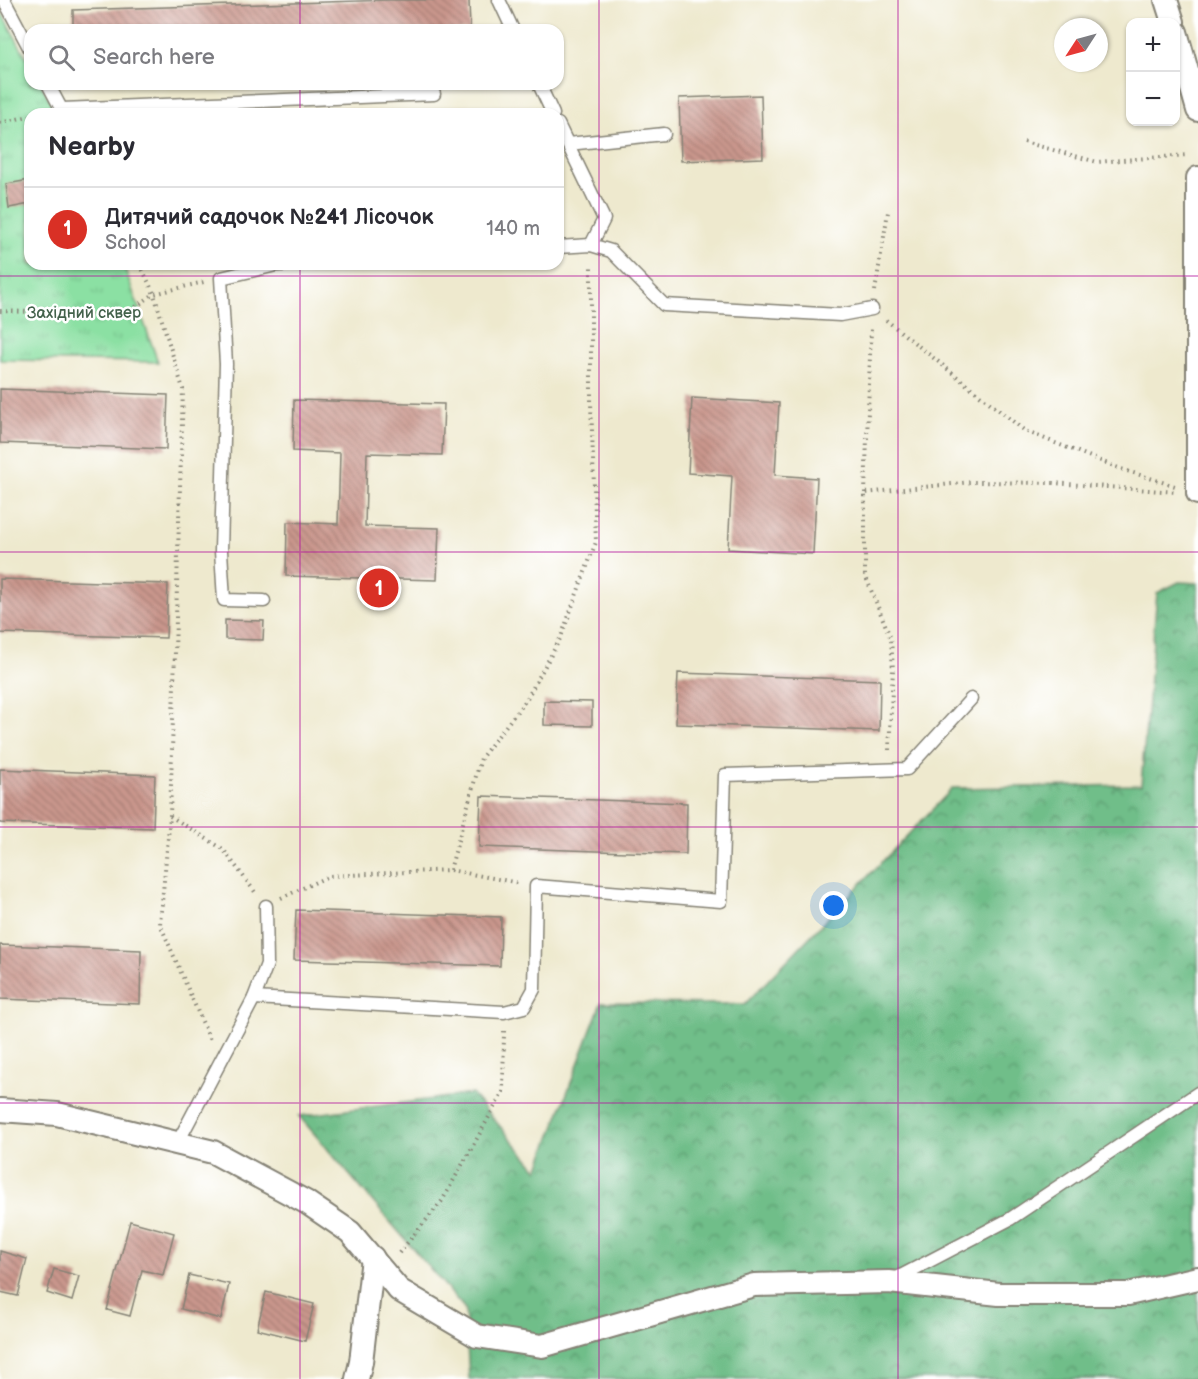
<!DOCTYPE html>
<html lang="en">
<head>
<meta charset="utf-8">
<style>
  :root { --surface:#fff; --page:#f2f2f3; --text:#2b2b33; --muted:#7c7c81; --line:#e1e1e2; --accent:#d93025 }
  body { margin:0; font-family:"Balsamiq Sans",sans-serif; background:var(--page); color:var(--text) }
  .controls { position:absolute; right:18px; top:18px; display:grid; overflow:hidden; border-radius:12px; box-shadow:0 2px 4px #0004 }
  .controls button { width:54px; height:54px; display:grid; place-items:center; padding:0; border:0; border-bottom:2px solid var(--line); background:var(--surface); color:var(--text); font:30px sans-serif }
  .compass { position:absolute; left:1054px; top:18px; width:54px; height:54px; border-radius:50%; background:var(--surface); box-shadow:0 2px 4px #0004; rotate:234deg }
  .you { position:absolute; left:834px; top:906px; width:21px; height:21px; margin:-15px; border:4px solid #fff; border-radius:50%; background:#1a73e8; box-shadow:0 0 0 9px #1a73e833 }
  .badge { display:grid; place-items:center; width:39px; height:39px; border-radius:50%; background:var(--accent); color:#fff; font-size:20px; font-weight:700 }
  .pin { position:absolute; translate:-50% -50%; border:3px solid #fff; box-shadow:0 2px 6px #0006 }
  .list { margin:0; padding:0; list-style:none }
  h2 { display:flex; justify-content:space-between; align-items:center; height:78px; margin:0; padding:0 24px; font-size:26px }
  h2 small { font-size:20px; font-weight:400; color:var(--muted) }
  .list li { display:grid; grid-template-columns:39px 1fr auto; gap:18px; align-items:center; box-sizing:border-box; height:84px; padding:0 24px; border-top:2px solid var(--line) }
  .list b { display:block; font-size:22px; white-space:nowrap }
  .list p { margin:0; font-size:20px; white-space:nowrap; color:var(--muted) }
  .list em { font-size:20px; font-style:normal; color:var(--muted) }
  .icon { flex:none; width:33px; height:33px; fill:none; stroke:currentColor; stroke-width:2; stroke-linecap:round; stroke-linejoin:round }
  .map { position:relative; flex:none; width:1198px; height:1379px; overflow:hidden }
  .search { position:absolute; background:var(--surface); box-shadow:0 2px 4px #0004; left:24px; top:24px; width:540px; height:66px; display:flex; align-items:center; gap:15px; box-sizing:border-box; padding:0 21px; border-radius:18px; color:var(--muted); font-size:22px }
  .panel { position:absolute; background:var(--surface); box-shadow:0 2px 4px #0004; left:24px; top:108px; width:540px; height:162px; border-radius:18px }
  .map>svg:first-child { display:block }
  .forest { fill:url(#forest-crowns); stroke:#466d52; stroke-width:1.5 }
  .park { fill:url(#park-tufts); stroke:#547e60; stroke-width:1.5 }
  .building { fill:url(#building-back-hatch) }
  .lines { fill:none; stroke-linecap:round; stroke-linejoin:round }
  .service-casing { stroke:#858275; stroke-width:15 }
  .minor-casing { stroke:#858275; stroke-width:26 }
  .path { stroke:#858275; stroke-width:4; stroke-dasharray:1.5 4.5; stroke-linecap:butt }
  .service { stroke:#fff; stroke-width:12 }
  .minor { stroke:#fff; stroke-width:22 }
  .grid { fill:none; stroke:#b5179e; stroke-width:1.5; stroke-opacity:0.55 }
  .labels { text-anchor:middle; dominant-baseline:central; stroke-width:5; stroke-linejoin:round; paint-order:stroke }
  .park-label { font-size:16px; fill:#43614b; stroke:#fff }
</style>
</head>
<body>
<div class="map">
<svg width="1198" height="1379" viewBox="0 0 1198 1379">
  <defs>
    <pattern id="forest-crowns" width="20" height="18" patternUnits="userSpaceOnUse" patternTransform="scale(1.5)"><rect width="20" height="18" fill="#70be89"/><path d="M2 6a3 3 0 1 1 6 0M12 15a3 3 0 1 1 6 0" fill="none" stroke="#5b9a6f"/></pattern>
    <pattern id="park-tufts" width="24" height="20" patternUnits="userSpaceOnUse" patternTransform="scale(1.5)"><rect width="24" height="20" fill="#8be0a3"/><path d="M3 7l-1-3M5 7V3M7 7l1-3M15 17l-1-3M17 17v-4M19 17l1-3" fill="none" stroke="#77c08c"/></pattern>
    <pattern id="building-back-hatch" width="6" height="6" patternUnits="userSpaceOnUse" patternTransform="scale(1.5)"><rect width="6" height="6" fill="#ca978d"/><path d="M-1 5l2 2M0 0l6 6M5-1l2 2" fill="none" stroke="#a37a72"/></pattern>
  </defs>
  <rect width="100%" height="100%" fill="#fff"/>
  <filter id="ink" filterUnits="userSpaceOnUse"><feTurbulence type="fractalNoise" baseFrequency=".0167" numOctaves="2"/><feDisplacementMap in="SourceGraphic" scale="12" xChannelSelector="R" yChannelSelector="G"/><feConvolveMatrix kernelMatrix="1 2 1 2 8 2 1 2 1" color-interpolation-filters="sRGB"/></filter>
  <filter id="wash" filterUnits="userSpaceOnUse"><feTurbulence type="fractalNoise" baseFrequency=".008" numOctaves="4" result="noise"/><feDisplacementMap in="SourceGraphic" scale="24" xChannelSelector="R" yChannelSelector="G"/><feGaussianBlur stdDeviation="1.35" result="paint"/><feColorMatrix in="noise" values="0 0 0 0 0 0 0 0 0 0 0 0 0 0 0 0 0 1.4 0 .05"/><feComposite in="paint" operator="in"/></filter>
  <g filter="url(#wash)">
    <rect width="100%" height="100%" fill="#eee9ce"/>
    <!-- forest -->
    <polygon class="forest" points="1179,582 1198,583 1198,1379 469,1379 465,1309 299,1116 472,1094 538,1170 601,1003 745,1004 953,788 1141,785 1157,593"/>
    <!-- park -->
    <polygon class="park" points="0,10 30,64 30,84 41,84 57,114 30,114 30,264 123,264 158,362 0,360"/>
    <g id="blocks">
      <!-- building -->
      <g class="building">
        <polygon points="388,0 469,0 470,30 73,30 73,10"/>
        <polygon points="761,95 763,158 681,161 679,98"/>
        <polygon points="30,180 30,204 9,208 6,184"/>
        <polygon points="0,389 168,395 166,449 0,443"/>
        <polygon points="692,398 779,403 775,475 817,478 813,554 728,549 732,476 688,473"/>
        <polygon points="294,400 444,404 442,455 367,453 365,526 439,528 437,580 286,576 287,522 338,524 340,453 293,451"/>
        <polygon points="0,579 168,584 166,638 0,633"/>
        <polygon points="225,620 264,621 263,640 225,639"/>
        <polygon points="678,673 880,680 879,731 676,724"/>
        <polygon points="544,701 592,702 592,726 544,725"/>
        <polygon points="0,769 155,775 153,828 0,823"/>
        <polygon points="481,796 687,803 686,854 479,847"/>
        <polygon points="296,910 501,917 500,966 294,960"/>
        <polygon points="0,945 141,950 140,1004 0,999"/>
        <polygon points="130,1221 174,1233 163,1275 142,1270 130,1316 107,1310"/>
        <polygon points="0,1251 27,1259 18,1296 0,1292"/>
        <polygon points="54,1269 79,1276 72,1301 47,1293"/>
        <polygon points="189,1275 229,1284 221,1319 181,1309"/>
        <polygon points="266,1292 314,1304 305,1341 257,1329"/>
      </g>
    </g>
  </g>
  <g filter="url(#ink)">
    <use href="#blocks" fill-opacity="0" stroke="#858275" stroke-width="1.5"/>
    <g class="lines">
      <!-- service casing -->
      <g class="service-casing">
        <g id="service">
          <polyline points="4,0 30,49"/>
          <polyline points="499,0 513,30"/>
          <polyline points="48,84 64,114"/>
          <polyline points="539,84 553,114"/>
          <polyline points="62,109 434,94"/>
          <polyline points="558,124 604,219 591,245"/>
          <polyline points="568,144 664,134"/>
          <polyline points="558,247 591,245 611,251 664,305 840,315 872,309"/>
          <polyline points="264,601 224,600 221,551 226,364 221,278 276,265 296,264"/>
          <polyline points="254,998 504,1012 524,1007 534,989 536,886 721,901 725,775 907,769 971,699"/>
          <polyline points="178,1142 254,998 267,964 266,906"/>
          <polyline points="893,1280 1010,1219 1198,1093"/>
        </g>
      </g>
      <!-- minor casing -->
      <g class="minor-casing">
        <g id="minor">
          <polyline points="1166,0 1173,22"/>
          <polyline points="1176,32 1198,110"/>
          <polyline points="1198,493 1198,178"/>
          <polyline points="0,1110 57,1114 213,1152 306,1202 350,1232 399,1290 477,1336 542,1346 754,1285 889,1282 999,1294 1128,1294 1198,1278"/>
          <polyline points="357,1379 361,1362 373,1258"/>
        </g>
      </g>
      <!-- path -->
      <g class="path">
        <polyline points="0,123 30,116"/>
        <polyline points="1024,142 1097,162 1188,155"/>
        <polyline points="140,264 154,294 183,389 170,816 160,924 210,1040"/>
        <polyline points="875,291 888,212"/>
        <polyline points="0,311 124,315 154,294 204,282"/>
        <polyline points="886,320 1025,431 1121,469 1175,486"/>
        <polyline points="865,493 871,329"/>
        <polyline points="889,750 893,670 891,639 865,575 865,493 972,482 1053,483 1176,492"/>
        <polyline points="170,816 223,849 255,892"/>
        <polyline points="450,870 481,758 526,700 561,637 596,542 591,403 591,264"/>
        <polyline points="281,898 329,876 450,870 519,883"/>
        <polyline points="399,1253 442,1201 503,1092 504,1031"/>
      </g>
      <!-- service -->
      <use href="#service" class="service"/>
      <!-- minor -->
      <use href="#minor" class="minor"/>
    </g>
  </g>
  <!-- grid -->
  <path class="grid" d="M300,0V30M599,0V1379M898,0V1379M300,84V114M300,264V1379M0,276H1198M0,552H1198M0,827H1198M0,1103H1198"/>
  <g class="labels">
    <!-- park labels -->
    <g class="park-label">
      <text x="84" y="313">Західний сквер</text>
    </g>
  </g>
</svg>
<div class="controls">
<button>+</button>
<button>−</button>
</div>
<svg class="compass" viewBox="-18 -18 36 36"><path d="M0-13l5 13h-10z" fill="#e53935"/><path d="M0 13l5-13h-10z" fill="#7c7c81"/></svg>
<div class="you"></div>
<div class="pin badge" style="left:379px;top:588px">1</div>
<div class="search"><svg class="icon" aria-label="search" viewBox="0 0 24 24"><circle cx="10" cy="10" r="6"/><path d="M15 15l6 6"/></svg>Search here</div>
<section class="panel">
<h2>Nearby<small></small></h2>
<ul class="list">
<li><span class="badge">1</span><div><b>Дитячий садочок №241 Лісочок</b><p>School</p></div><em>140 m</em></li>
</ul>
</section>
</div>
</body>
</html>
